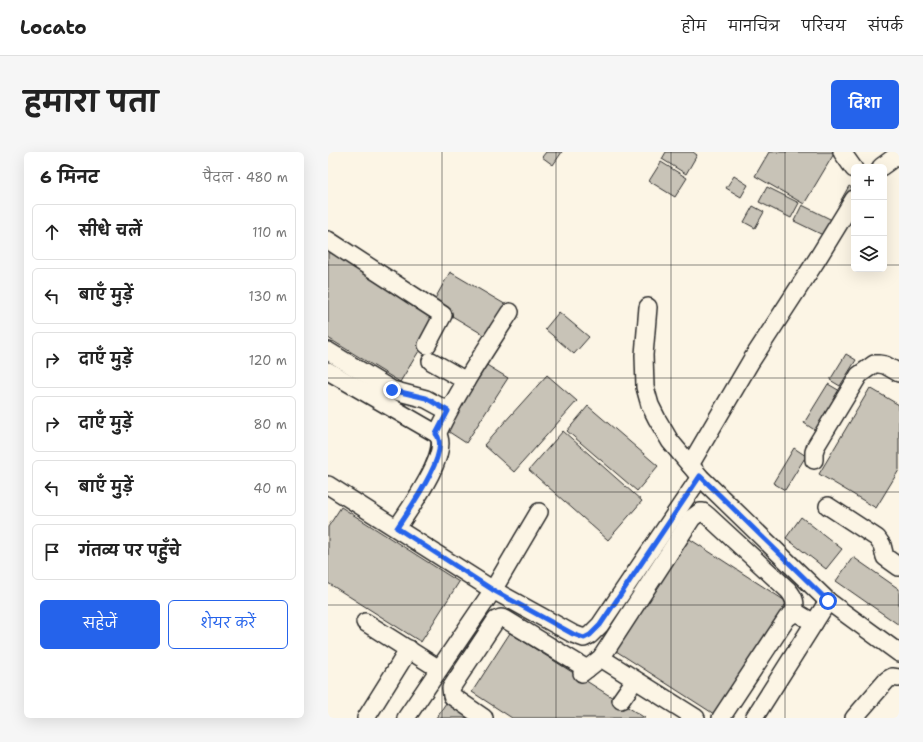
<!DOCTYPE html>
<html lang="hi">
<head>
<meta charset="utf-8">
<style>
  :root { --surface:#fff; --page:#f6f6f6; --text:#222; --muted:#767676; --line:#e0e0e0; --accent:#2563eb }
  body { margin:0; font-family:"Shantell Sans","Playpen Sans Deva",sans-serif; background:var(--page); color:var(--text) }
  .controls { position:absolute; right:12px; top:12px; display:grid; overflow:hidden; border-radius:6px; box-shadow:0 4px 16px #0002 }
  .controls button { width:36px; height:36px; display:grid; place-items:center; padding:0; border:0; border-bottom:1px solid var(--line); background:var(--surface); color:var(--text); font:20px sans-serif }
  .stop { position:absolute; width:12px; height:12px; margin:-9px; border:3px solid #2563eb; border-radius:50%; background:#fff }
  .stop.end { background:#2563eb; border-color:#fff; box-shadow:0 1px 4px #0008 }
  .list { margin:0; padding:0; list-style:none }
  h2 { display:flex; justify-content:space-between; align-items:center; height:52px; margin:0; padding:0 16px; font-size:17px }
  h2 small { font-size:13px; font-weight:400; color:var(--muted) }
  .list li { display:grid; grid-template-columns:26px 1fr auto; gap:12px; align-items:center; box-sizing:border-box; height:56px; margin:0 8px 8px; padding:0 8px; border:1px solid var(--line); border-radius:6px }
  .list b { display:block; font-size:15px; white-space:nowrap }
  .list em { font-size:13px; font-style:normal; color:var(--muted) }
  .actions { display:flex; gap:8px; padding:12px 16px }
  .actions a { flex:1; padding:9px 0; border:1px solid var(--accent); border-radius:6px; text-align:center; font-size:14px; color:var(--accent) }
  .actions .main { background:var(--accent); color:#fff }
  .icon { flex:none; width:22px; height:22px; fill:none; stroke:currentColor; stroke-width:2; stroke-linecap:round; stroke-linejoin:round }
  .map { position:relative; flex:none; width:571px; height:566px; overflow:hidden; border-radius:6px }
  header { display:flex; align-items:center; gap:24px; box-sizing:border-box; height:56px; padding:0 20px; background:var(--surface); border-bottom:1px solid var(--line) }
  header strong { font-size:19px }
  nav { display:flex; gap:22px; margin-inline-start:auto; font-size:14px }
  .intro { display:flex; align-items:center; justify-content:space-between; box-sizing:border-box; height:96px; padding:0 24px }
  h1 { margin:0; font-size:28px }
  .button { padding:10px 18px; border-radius:6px; background:var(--accent); color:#fff; font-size:14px; font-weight:700 }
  main { display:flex; gap:24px; padding:0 24px }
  aside { flex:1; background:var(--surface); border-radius:6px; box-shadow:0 4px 16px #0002 }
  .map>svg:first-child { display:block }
  .building { fill:#c8c3b7; stroke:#2b2b2b }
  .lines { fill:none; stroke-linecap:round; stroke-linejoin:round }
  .minor-casing { stroke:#2b2b2b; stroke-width:20 }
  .minor { stroke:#fcf5e5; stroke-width:17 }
  .route { stroke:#2563eb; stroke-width:5 }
  .grid { fill:none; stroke:#2b2b2b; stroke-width:1; stroke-opacity:0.55 }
</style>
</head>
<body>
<header>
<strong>Locato</strong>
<nav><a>होम</a><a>मानचित्र</a><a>परिचय</a><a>संपर्क</a></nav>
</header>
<div class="intro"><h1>हमारा पता</h1><a class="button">दिशा</a></div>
<main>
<aside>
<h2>6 मिनट<small>पैदल · 480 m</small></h2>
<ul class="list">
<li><svg class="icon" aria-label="ahead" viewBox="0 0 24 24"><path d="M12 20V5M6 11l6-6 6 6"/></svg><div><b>सीधे चलें</b></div><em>110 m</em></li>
<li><svg class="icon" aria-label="left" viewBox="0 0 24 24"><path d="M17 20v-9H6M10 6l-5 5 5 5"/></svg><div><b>बाएँ मुड़ें</b></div><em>130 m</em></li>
<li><svg class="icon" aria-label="right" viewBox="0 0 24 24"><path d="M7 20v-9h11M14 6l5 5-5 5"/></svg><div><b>दाएँ मुड़ें</b></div><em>120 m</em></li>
<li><svg class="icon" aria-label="right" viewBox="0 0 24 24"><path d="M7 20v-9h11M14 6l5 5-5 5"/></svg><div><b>दाएँ मुड़ें</b></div><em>80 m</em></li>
<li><svg class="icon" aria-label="left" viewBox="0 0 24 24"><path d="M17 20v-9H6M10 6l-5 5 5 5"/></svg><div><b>बाएँ मुड़ें</b></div><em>40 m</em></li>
<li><svg class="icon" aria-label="arrive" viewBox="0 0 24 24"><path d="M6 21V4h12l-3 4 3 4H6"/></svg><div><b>गंतव्य पर पहुँचे</b></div></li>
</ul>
<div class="actions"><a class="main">सहेजें</a><a>शेयर करें</a></div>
</aside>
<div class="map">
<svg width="571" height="566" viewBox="0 0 571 566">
  <rect width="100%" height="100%" fill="#fcf5e5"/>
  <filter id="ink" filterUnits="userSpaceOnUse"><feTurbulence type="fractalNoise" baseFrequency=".025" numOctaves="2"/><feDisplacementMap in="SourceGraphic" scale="8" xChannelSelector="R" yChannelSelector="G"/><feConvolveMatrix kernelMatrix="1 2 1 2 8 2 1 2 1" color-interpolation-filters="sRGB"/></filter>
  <g filter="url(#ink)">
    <!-- building -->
    <g class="building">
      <polygon points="218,0 234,0 225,13 214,5"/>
      <polygon points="338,0 365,0 369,3 358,22 334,7"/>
      <polygon points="441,0 507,0 476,52 427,24"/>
      <polygon points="333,10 359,26 347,45 321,29"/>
      <polygon points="406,24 420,33 413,45 398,36"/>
      <polygon points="521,34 526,37 526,42 521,52 513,48"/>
      <polygon points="439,35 471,51 463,66 431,50"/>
      <polygon points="474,53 508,70 499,85 466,69"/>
      <polygon points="425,54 436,60 427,76 416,70"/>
      <polygon points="0,95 113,163 72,230 0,186"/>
      <polygon points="122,120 180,154 161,186 104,152"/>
      <polygon points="231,160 261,185 246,202 217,177"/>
      <polygon points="518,202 528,208 512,234 502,228"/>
      <polygon points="157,212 180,226 138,291 115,276"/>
      <polygon points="219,223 249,249 186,320 156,293"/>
      <polygon points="500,232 512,239 488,279 476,271"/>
      <polygon points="542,236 571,253 571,318 548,356 491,322"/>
      <polygon points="260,254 330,314 309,339 239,279"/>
      <polygon points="235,279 314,349 280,388 201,318"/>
      <polygon points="466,296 478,304 457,338 445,331"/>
      <polygon points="13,355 131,430 93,490 0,431 0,375"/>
      <polygon points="473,365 514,397 498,417 458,386"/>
      <polygon points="360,386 459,450 386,562 288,499"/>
      <polygon points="525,405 571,437 571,473 508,429"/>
      <polygon points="182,481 317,566 184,566 144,540"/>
      <polygon points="118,551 141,566 108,566"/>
    </g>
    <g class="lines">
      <!-- minor casing -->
      <g class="minor-casing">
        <g id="minor">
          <polyline points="514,0 526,17"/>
          <polyline points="553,15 571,2"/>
          <polyline points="0,88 115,163 99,193"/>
          <polyline points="320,155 316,203 317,235 322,253 329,267 342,289 372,325 500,449 571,501"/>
          <polyline points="0,199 64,238 98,247 120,259"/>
          <polyline points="103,209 138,229"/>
          <path d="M0,219L109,282C124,299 80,359 69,376"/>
          <path d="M109,282C130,239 156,200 182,160"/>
          <polyline points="486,308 486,300 488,294 531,223 546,212 551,212 557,213 571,221"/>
          <polyline points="362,313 423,209 488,109 526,47"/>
          <polyline points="0,333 165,438 245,482 256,486 262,483 272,473 372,325"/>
          <polyline points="500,354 549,386 554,393 557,405 571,415"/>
          <polyline points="37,470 111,517"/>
          <polyline points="273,506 368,566"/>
          <path d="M254,521L273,506L364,366L372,360H375L380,364L460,438C467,446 468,451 466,461"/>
          <polyline points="293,548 307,528"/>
          <polyline points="38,566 81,497"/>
          <polyline points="78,566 165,438 211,360"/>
          <polyline points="156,566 124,544 123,536 168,468 173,466 177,467 259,517"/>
          <polyline points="393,566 459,466 466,461 471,462 486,471"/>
          <polyline points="426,566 500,449"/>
          <polyline points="526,566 559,528 564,525 571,526"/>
        </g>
      </g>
      <!-- minor -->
      <use href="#minor" class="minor"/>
    </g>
  </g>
  <g class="lines" filter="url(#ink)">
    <!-- route -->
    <path class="route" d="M64,238L98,246L120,259L108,282C124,299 80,359 69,376L165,438L245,482L256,486L262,483L272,473L372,324L500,449"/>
  </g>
  <!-- grid -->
  <path class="grid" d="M114,0V566M228,0V566M343,0V566M457,0V566M0,113H526M556,113H571M0,226H571M0,340H571M0,453H571"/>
</svg>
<div class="controls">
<button>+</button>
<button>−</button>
<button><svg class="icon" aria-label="layers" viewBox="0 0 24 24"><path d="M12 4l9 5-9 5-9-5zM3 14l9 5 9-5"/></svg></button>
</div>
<div class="stop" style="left:500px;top:449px"></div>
<div class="stop end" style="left:64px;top:238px"></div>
</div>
</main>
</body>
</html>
